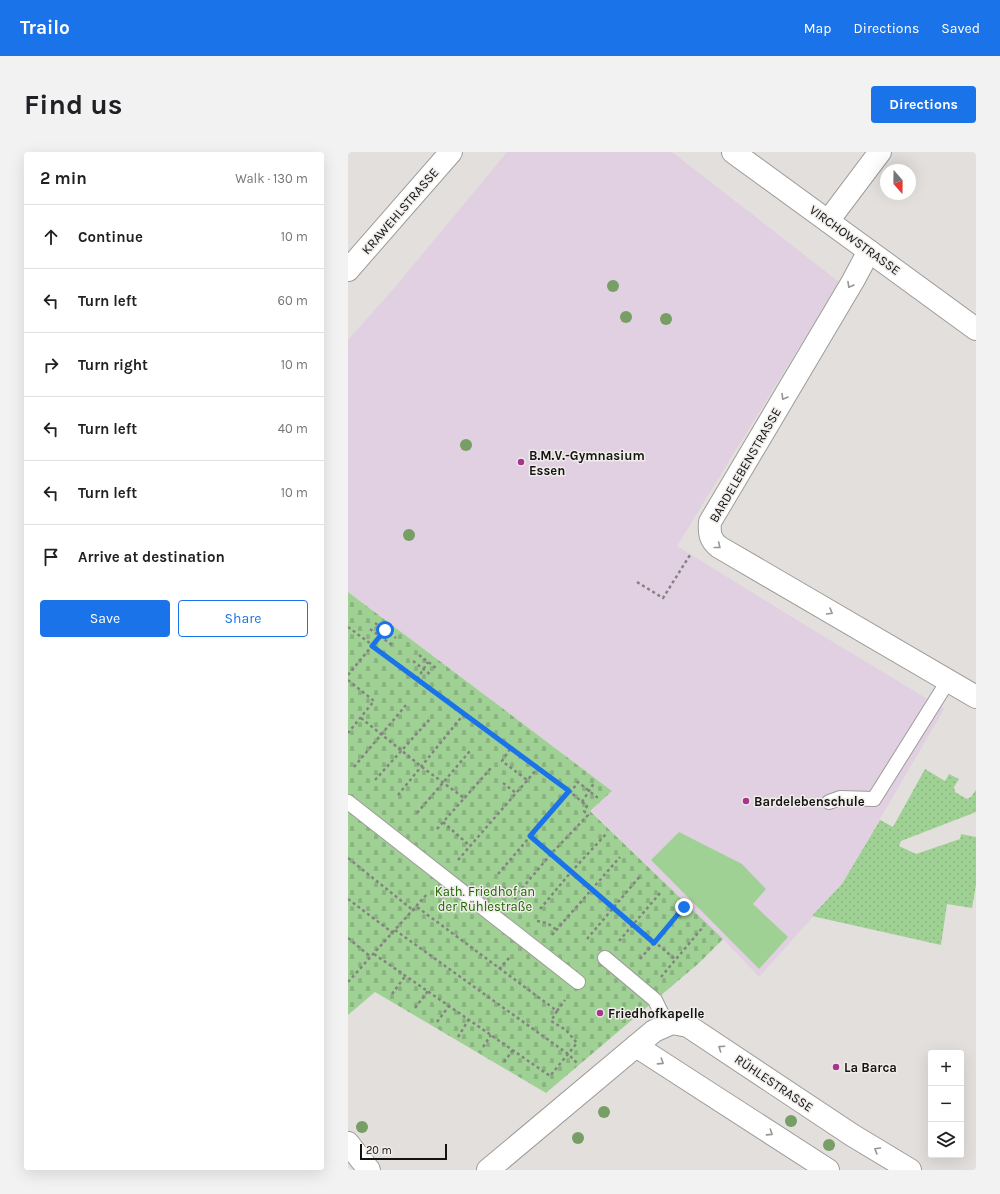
<!DOCTYPE html>
<html lang="en">
<head>
<meta charset="utf-8">
<style>
  :root { --surface:#fff; --page:#f2f2f2; --text:#202124; --muted:#757577; --line:#e0e0e0; --accent:#1a73e8 }
  body { margin:0; font-family:Karla,sans-serif; background:var(--page); color:var(--text) }
  .controls { position:absolute; right:12px; bottom:12px; display:grid; overflow:hidden; border-radius:4px; box-shadow:0 4px 16px #0002 }
  .controls button { width:36px; height:36px; display:grid; place-items:center; padding:0; border:0; border-bottom:1px solid var(--line); background:var(--surface); color:var(--text); font:20px sans-serif }
  .compass { position:absolute; left:532px; top:12px; width:36px; height:36px; border-radius:50%; background:var(--surface); box-shadow:0 4px 16px #0002; rotate:160deg }
  .scale { position:absolute; left:12px; bottom:10px; width:87px; box-sizing:border-box; padding-left:4px; border:2px solid #141312; border-top:0; font-size:11px; line-height:14px; white-space:nowrap; color:#141312; -webkit-text-stroke:3px #efecea; paint-order:stroke }
  .stop { position:absolute; width:12px; height:12px; margin:-9px; border:3px solid #1a73e8; border-radius:50%; background:#fff }
  .stop.end { background:#1a73e8; border-color:#fff; box-shadow:0 1px 4px #0008 }
  .list { margin:0; padding:0; list-style:none }
  h2 { display:flex; justify-content:space-between; align-items:center; height:52px; margin:0; padding:0 16px; font-size:17px }
  h2 small { font-size:13px; font-weight:400; color:var(--muted) }
  .list li { display:grid; grid-template-columns:26px 1fr auto; gap:12px; align-items:center; box-sizing:border-box; height:64px; padding:0 16px; border-top:1px solid var(--line) }
  .list b { display:block; font-size:15px; white-space:nowrap }
  .list em { font-size:13px; font-style:normal; color:var(--muted) }
  .actions { display:flex; gap:8px; padding:12px 16px }
  .actions a { flex:1; padding:9px 0; border:1px solid var(--accent); border-radius:4px; text-align:center; font-size:14px; color:var(--accent) }
  .actions .main { background:var(--accent); color:#fff }
  .icon { flex:none; width:22px; height:22px; fill:none; stroke:currentColor; stroke-width:2; stroke-linecap:round; stroke-linejoin:round }
  .map { position:relative; flex:none; width:628px; height:1018px; overflow:hidden; border-radius:4px }
  header { display:flex; align-items:center; gap:24px; box-sizing:border-box; height:56px; padding:0 20px; background:var(--accent); color:#fff }
  header strong { font-size:19px }
  nav { display:flex; gap:22px; margin-inline-start:auto; font-size:14px }
  .intro { display:flex; align-items:center; justify-content:space-between; box-sizing:border-box; height:96px; padding:0 24px }
  h1 { margin:0; font-size:28px }
  .button { padding:10px 18px; border-radius:4px; background:var(--accent); color:#fff; font-size:14px; font-weight:700 }
  main { display:flex; gap:24px; padding:0 24px }
  aside { flex:1; background:var(--surface); border-radius:4px; box-shadow:0 4px 16px #0002 }
  .map>svg:first-child { display:block }
  .education { fill:#e1d0e1 }
  .cemetery { fill:url(#cemetery-stones) }
  .park { fill:#a0d194 }
  .garden { fill:url(#garden-dots) }
  .lines { fill:none; stroke-linecap:round; stroke-linejoin:round }
  .lane-casing { stroke:#9e9c99; stroke-width:16 }
  .street-casing { stroke:#9e9c99; stroke-width:24 }
  .path { stroke:#858382; stroke-width:2.5; stroke-dasharray:3 3; stroke-linecap:butt }
  .lane { stroke:#fff; stroke-width:14 }
  .street { stroke:#fff; stroke-width:22 }
  .tree { fill:#779e64 }
  .oneway { stroke:#959594 }
  .route { stroke:#1a73e8; stroke-width:5 }
  .poi-dot { fill:#a73590; stroke:#efecea; stroke-width:1.5 }
  .labels { text-anchor:middle; dominant-baseline:central; stroke-width:3; stroke-linejoin:round; paint-order:stroke }
  .street-label { font-size:13px; fill:#141312; stroke:#efecea }
  .poi-label { font-size:13px; font-weight:bold; fill:#141312; stroke:#efecea; text-anchor:start }
  .park-label { font-size:13px; fill:#1f6801; stroke:#efecea }
</style>
</head>
<body>
<header>
<strong>Trailo</strong>
<nav><a>Map</a><a>Directions</a><a>Saved</a></nav>
</header>
<div class="intro"><h1>Find us</h1><a class="button">Directions</a></div>
<main>
<aside>
<h2>2 min<small>Walk · 130 m</small></h2>
<ul class="list">
<li><svg class="icon" aria-label="ahead" viewBox="0 0 24 24"><path d="M12 20V5M6 11l6-6 6 6"/></svg><div><b>Continue</b></div><em>10 m</em></li>
<li><svg class="icon" aria-label="left" viewBox="0 0 24 24"><path d="M17 20v-9H6M10 6l-5 5 5 5"/></svg><div><b>Turn left</b></div><em>60 m</em></li>
<li><svg class="icon" aria-label="right" viewBox="0 0 24 24"><path d="M7 20v-9h11M14 6l5 5-5 5"/></svg><div><b>Turn right</b></div><em>10 m</em></li>
<li><svg class="icon" aria-label="left" viewBox="0 0 24 24"><path d="M17 20v-9H6M10 6l-5 5 5 5"/></svg><div><b>Turn left</b></div><em>40 m</em></li>
<li><svg class="icon" aria-label="left" viewBox="0 0 24 24"><path d="M17 20v-9H6M10 6l-5 5 5 5"/></svg><div><b>Turn left</b></div><em>10 m</em></li>
<li><svg class="icon" aria-label="arrive" viewBox="0 0 24 24"><path d="M6 21V4h12l-3 4 3 4H6"/></svg><div><b>Arrive at destination</b></div></li>
</ul>
<div class="actions"><a class="main">Save</a><a>Share</a></div>
</aside>
<div class="map">
<svg width="628" height="1018" viewBox="0 0 628 1018">
  <defs>
    <pattern id="cemetery-stones" width="16" height="16" patternUnits="userSpaceOnUse"><rect width="16" height="16" fill="#a0d194"/><path d="M2 7V4a2 2 0 0 1 4 0v3zM10 15v-3a2 2 0 0 1 4 0v3z" fill="#89b37f"/></pattern>
    <pattern id="garden-dots" width="8" height="8" patternUnits="userSpaceOnUse"><rect width="8" height="8" fill="#a0d194"/><path d="M2 2h.1M6 6h.1" fill="none" stroke="#89b37f" stroke-width="1.8" stroke-linecap="round"/></pattern>
  </defs>
  <rect width="100%" height="100%" fill="#e2dfdd"/>
  <!-- education -->
  <polygon class="education" points="159,0 324,0 491,130 329,394 457,473 596,557 494,732 411,825 375,787 242,658 264,639 0,440 0,188 48,134"/>
  <!-- cemetery -->
  <polygon class="cemetery" points="0,440 264,639 242,659 375,787 351,811 198,941 27,840 0,863"/>
  <!-- park -->
  <polygon class="park" points="331,680 394,712 418,737 405,752 440,785 411,817 303,708"/>
  <!-- garden -->
  <polygon class="garden" points="577,617 597,629 601,622 611,627 606,635 607,640 619,647 623,645 628,638 628,660 553,689 551,694 568,702 612,687 613,682 628,685 628,733 624,756 599,752 593,793 464,764 494,732 532,668 545,675"/>
  <g class="lines">
    <!-- lane casing -->
    <g class="lane-casing">
      <g id="lane">
        <polyline points="0,650 230,830"/>
        <polyline points="481,650 492,646 526,647 600,529"/>
        <polyline points="257,806 307,848 319,873"/>
      </g>
    </g>
    <!-- street casing -->
    <g class="street-casing">
      <g id="street">
        <polyline points="385,0 628,177"/>
        <polyline points="480,69 532,0"/>
        <path d="M521,99L505,129L362,370C361,381 362,388 371,395L628,545"/>
        <polyline points="0,118 103,0"/>
        <polyline points="0,991 21,1018"/>
        <polyline points="140,1018 288,894"/>
        <polyline points="480,1018 288,894 306,879 324,871 340,874 504,983 562,1018"/>
      </g>
    </g>
    <!-- path -->
    <g class="path">
      <polyline points="289,430 315,446 342,403"/>
      <polyline points="27,471 48,486"/>
      <polyline points="0,475 221,639"/>
      <polyline points="22,477 44,493"/>
      <polyline points="71,503 88,516"/>
      <polyline points="65,509 83,523"/>
      <polyline points="0,523 37,478"/>
      <polyline points="69,527 80,510"/>
      <polyline points="0,528 26,549 0,581"/>
      <polyline points="13,566 74,615 116,646"/>
      <polyline points="162,597 154,609 179,628"/>
      <polyline points="6,615 58,553"/>
      <polyline points="27,628 82,567"/>
      <polyline points="155,631 168,641"/>
      <polyline points="222,641 230,630 250,646"/>
      <polyline points="50,643 116,562"/>
      <polyline points="234,650 246,631"/>
      <polyline points="69,661 122,599"/>
      <polyline points="95,670 122,694"/>
      <polyline points="89,677 143,616"/>
      <polyline points="182,684 328,808"/>
      <polyline points="0,706 66,759"/>
      <polyline points="110,708 189,617"/>
      <polyline points="150,722 221,639 239,654 236,659 240,663 203,702 171,740"/>
      <polyline points="151,741 156,736 162,740 160,741 174,751 171,755"/>
      <polyline points="0,747 45,781"/>
      <polyline points="192,757 223,720 259,681"/>
      <polyline points="189,769 199,771 209,778"/>
      <polyline points="47,778 220,902 229,911"/>
      <polyline points="204,783 272,705"/>
      <polyline points="0,786 23,805"/>
      <polyline points="239,787 293,723"/>
      <polyline points="271,789 313,740"/>
      <polyline points="26,802 202,924 229,891 218,878 203,869 209,859 69,755"/>
      <polyline points="292,807 337,755"/>
      <polyline points="151,817 162,805"/>
      <polyline points="313,825 355,775"/>
      <polyline points="0,830 80,741"/>
      <polyline points="44,842 58,823"/>
      <polyline points="67,856 80,839"/>
      <polyline points="209,859 217,848"/>
      <polyline points="89,870 101,854"/>
      <polyline points="110,885 121,867"/>
      <polyline points="135,895 143,883"/>
      <polyline points="156,910 165,898"/>
    </g>
    <!-- lane -->
    <use href="#lane" class="lane"/>
    <!-- street -->
    <use href="#street" class="street"/>
  </g>
  <!-- trees -->
  <g class="tree">
    <circle cx="265" cy="134" r="6"/>
    <circle cx="278" cy="165" r="6"/>
    <circle cx="318" cy="167" r="6"/>
    <circle cx="118" cy="293" r="6"/>
    <circle cx="61" cy="383" r="6"/>
    <circle cx="256" cy="960" r="6"/>
    <circle cx="443" cy="969" r="6"/>
    <circle cx="14" cy="975" r="6"/>
    <circle cx="230" cy="986" r="6"/>
    <circle cx="481" cy="993" r="6"/>
  </g>
  <!-- one-way arrows -->
  <defs><path id="oneway-chevron" d="M-2-3.5L2.5 0L-2 3.5" fill="none" stroke-width="1.6" stroke-linecap="round" stroke-linejoin="round"/></defs>
  <g class="oneway">
    <use href="#oneway-chevron" transform="translate(502 133) rotate(120)"/>
    <use href="#oneway-chevron" transform="translate(436 245) rotate(121)"/>
    <use href="#oneway-chevron" transform="translate(370 394) rotate(39)"/>
    <use href="#oneway-chevron" transform="translate(482 460) rotate(30)"/>
    <use href="#oneway-chevron" transform="translate(373 896) rotate(-146)"/>
    <use href="#oneway-chevron" transform="translate(313 910) rotate(33)"/>
    <use href="#oneway-chevron" transform="translate(422 981) rotate(33)"/>
    <use href="#oneway-chevron" transform="translate(529 998) rotate(-149)"/>
  </g>
  <g class="lines">
    <!-- route -->
    <polyline class="route" points="37,478 24,494 221,639 182,684 306,791 336,755"/>
  </g>
  <!-- markers -->
  <g class="poi-dot">
    <circle cx="173" cy="310" r="4"/>
    <circle cx="398" cy="649" r="4"/>
    <circle cx="252" cy="861" r="4"/>
    <circle cx="488" cy="915" r="4"/>
  </g>
  <g class="labels">
    <!-- street labels -->
    <g class="street-label">
      <text transform="translate(52 59) rotate(-49)">KRAWEHLSTRASSE</text>
      <text transform="translate(507 88) rotate(36)">VIRCHOWSTRASSE</text>
      <text transform="translate(397 313) rotate(-60)">BARDELEBENSTRASSE</text>
      <text transform="translate(426 931) rotate(34)">RÜHLESTRASSE</text>
    </g>
    <!-- poi labels -->
    <g class="poi-label">
      <text x="181" y="303">B.M.V.-Gymnasium<tspan x="181" dy="15">Essen</tspan></text>
      <text x="406" y="649">Bardelebenschule</text>
      <text x="260" y="861">Friedhofkapelle</text>
      <text x="496" y="915">La Barca</text>
    </g>
    <!-- park labels -->
    <g class="park-label">
      <text x="137" y="739">Kath. Friedhof an<tspan x="137" dy="15">der Rühlestraße</tspan></text>
    </g>
  </g>
</svg>
<div class="controls">
<button>+</button>
<button>−</button>
<button><svg class="icon" aria-label="layers" viewBox="0 0 24 24"><path d="M12 4l9 5-9 5-9-5zM3 14l9 5 9-5"/></svg></button>
</div>
<svg class="compass" viewBox="-18 -18 36 36"><path d="M0-13l5 13h-10z" fill="#e53935"/><path d="M0 13l5-13h-10z" fill="#757577"/></svg>
<div class="scale">20 m</div>
<div class="stop" style="left:37px;top:478px"></div>
<div class="stop end" style="left:336px;top:755px"></div>
</div>
</main>
</body>
</html>
